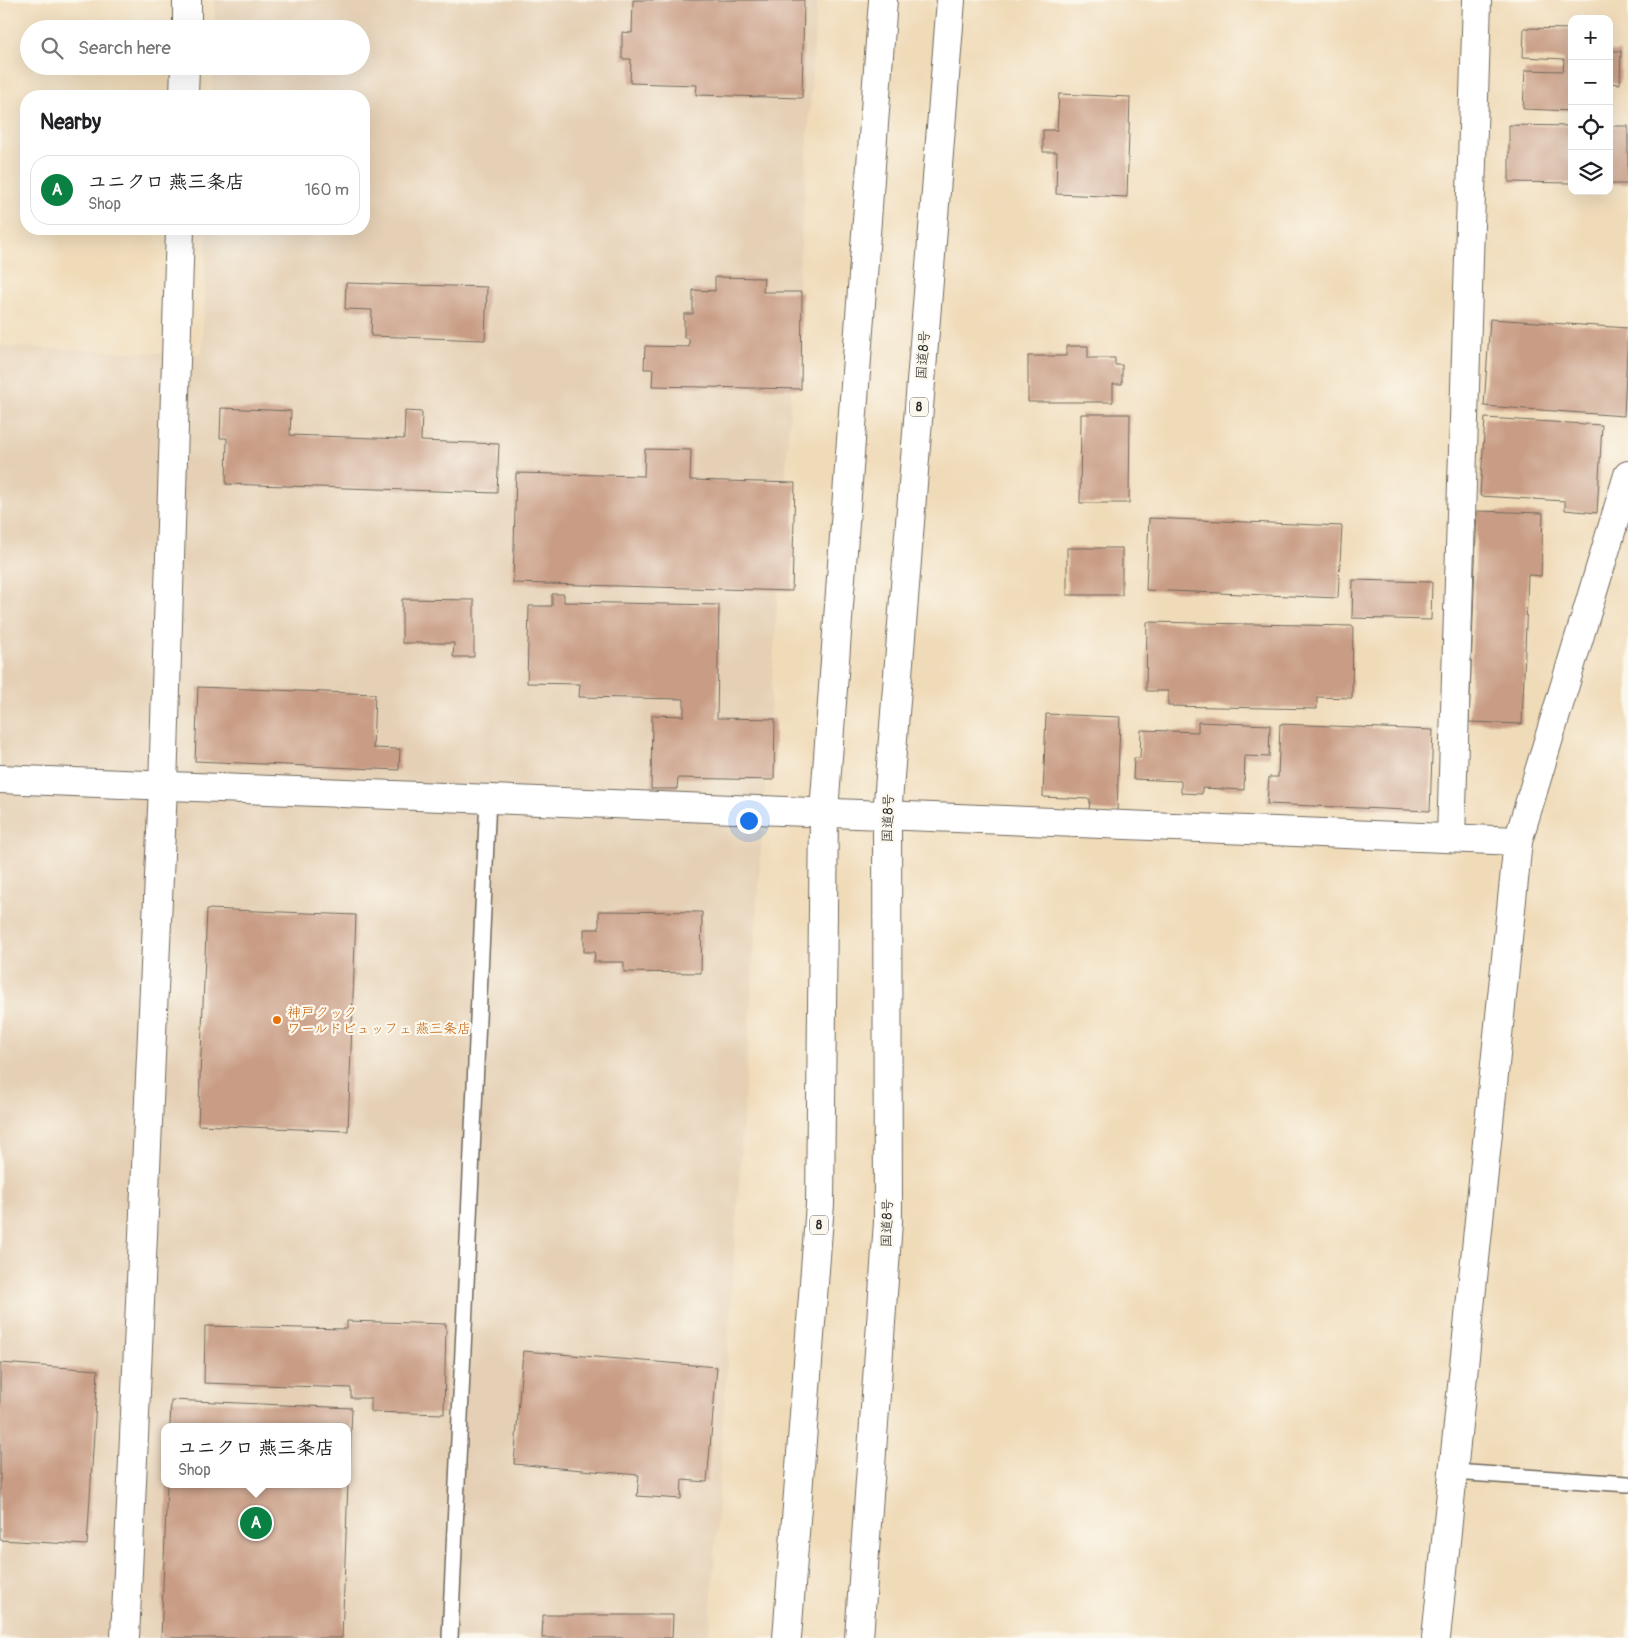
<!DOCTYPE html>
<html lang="en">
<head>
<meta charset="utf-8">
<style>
  :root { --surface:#fff; --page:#f2f2f2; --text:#202124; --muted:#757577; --line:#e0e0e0; --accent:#0b8043 }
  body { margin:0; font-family:Pangolin,"Klee One",sans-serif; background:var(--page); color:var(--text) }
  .controls { position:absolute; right:15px; top:15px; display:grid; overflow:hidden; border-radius:10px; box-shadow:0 5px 20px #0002 }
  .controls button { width:45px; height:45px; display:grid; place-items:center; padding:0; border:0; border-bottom:1px solid var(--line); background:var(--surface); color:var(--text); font:25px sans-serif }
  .you { position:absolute; left:748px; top:820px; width:18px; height:18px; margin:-12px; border:4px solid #fff; border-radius:50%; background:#1a73e8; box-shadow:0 0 0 8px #1a73e833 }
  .badge { display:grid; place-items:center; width:32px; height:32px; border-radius:50%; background:var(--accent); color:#fff; font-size:16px; font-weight:700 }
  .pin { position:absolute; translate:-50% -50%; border:2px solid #fff; box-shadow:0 1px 5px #0006 }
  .popup { position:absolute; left:161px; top:1423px; width:190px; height:65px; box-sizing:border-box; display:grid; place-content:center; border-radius:10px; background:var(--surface); filter:drop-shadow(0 1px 4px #0005); font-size:16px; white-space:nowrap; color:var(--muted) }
  .popup b { font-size:19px; color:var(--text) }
  .popup::after { content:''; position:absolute; left:50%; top:100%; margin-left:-10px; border:10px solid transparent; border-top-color:var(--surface) }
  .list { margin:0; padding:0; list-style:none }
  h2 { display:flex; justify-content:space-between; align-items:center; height:65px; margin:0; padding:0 20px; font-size:21px }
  h2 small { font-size:16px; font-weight:400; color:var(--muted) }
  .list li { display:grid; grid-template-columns:32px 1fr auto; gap:15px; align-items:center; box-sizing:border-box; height:70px; margin:0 10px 10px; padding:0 10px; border:1px solid var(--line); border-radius:20px }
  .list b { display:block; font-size:19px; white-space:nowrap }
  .list p { margin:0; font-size:16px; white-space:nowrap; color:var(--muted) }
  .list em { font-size:16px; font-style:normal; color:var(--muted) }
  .icon { flex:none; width:28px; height:28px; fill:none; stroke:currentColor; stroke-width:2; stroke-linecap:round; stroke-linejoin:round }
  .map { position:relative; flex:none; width:1628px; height:1638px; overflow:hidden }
  .search { position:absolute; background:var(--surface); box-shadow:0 5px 20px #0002; left:20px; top:20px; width:350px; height:55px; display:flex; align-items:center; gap:12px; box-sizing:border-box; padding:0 18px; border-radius:28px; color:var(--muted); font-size:19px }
  .panel { position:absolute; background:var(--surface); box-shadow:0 5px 20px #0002; left:20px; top:90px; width:350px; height:145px; border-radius:20px }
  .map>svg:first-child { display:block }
  .built { fill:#e5d0b5; fill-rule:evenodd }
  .building { fill:#c99d85 }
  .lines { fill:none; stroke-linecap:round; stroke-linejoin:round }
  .lane-casing { stroke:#70695d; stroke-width:18 }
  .street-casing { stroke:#70695d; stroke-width:30 }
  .secondary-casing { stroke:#70695d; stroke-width:30 }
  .highway-casing { stroke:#70695d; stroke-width:30 }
  .lane { stroke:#fff; stroke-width:15 }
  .street { stroke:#fff; stroke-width:28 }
  .secondary { stroke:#fff; stroke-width:28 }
  .highway { stroke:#fff; stroke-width:28 }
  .food-dot { fill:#e8710a; stroke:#fbf7ec; stroke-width:2 }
  .labels { text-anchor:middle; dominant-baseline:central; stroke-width:4.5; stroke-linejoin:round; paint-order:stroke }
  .shield { fill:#fbf7ec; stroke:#696865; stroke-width:1 }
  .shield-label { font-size:12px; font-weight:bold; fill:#2b2b2b }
  .street-label { font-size:14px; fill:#2b2b2b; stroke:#fbf7ec }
  .food-label { font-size:14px; fill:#c56008; stroke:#fbf7ec; text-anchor:start }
</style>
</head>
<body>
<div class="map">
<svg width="1628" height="1638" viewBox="0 0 1628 1638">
  <rect width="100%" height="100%" fill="#fbf7ec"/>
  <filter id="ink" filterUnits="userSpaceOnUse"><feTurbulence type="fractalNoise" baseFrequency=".02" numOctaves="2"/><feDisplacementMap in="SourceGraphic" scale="10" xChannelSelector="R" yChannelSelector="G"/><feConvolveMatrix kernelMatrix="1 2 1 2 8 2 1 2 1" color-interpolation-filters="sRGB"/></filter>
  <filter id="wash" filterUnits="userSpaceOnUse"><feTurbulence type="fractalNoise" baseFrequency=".0096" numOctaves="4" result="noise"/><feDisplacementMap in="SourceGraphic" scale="20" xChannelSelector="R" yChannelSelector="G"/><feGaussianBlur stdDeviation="1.12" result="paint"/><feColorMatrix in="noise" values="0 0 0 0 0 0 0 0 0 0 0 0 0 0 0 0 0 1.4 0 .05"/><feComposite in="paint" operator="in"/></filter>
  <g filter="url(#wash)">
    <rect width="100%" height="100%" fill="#f0dbb9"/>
    <!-- built -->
    <path class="built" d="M215,0H817L709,1638H0V346L202,355L207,229H364V96H212L213,66H361V29H214ZM165,1427H347V1484H165Z"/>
    <g id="blocks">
      <!-- building -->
      <g class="building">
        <polygon points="633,0 804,0 802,98 696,95 697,85 630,83 631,59 622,59 622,32 632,33"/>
        <polygon points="1524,28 1572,29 1572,111 1523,109 1525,70 1563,71 1564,59 1523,57"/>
        <polygon points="1609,51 1621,51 1620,84 1609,83"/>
        <polygon points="1059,94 1130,97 1127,197 1056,194 1057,152 1043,152 1043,130 1057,130"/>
        <polygon points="1509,125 1572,126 1572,183 1509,182"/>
        <rect x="1609" y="126" width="19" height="58"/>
        <polygon points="715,277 764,278 763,292 802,292 801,389 652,386 653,369 644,369 645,346 689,347 689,338 684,338 684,314 693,314 693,290 715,291"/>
        <polygon points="346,283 487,287 485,340 371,336 372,310 345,309"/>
        <polygon points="1490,319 1628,328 1624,416 1484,406"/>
        <polygon points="1066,346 1088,346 1088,358 1115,358 1115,365 1122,365 1122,384 1113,384 1113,402 1028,402 1028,356 1066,356"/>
        <polygon points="221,408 291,411 290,435 404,439 405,411 422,412 421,441 499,444 497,493 226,484 227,438 220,438"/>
        <polygon points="1081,414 1130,414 1129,503 1080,503"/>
        <polygon points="1485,418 1602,425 1597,513 1565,510 1565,501 1480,496"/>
        <polygon points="645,449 691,450 690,480 795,483 792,591 513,583 516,473 644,476"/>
        <polygon points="1477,511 1543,513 1541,576 1528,575 1522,724 1469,722"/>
        <polygon points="1149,518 1342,526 1338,598 1146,590"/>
        <rect x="1067" y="548" width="55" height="47"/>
        <polygon points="1353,580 1432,582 1431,620 1352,618"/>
        <polygon points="552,594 564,594 564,602 719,605 717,718 775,719 774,780 678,778 677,789 651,789 652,715 684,716 684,699 579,697 580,684 527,683 529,606 552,606"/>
        <polygon points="402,599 474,600 474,657 453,657 454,643 402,643"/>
        <polygon points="1147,622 1353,626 1352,698 1317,697 1317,709 1168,706 1168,691 1146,691"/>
        <polygon points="198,687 375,694 373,748 400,749 399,770 195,761"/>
        <polygon points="1046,714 1120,717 1117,812 1089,810 1090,799 1043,797"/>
        <polygon points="1198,722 1270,725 1269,757 1245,756 1244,790 1202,788 1202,794 1181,793 1181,781 1133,779 1134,758 1140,758 1141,730 1198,732"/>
        <polygon points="1280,724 1433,730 1430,811 1267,804 1269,777 1278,777"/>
        <polygon points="207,909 356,915 348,1131 198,1125"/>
        <polygon points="599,911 702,912 701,973 624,972 624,962 594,962 595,952 584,952 584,929 599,929"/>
        <polygon points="347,1321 446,1324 444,1414 371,1412 371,1398 351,1398 351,1388 204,1383 205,1326 347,1329"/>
        <polygon points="523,1351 717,1367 707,1482 682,1480 681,1499 637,1496 639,1475 514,1464"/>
        <polygon points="0,1363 98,1370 87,1545 0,1540"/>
        <polygon points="171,1400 352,1408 349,1474 347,1427 170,1427"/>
        <polygon points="167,1484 348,1484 342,1638 161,1638"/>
        <polygon points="543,1615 673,1615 672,1638 542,1638"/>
      </g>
    </g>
  </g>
  <g filter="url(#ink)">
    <use href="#blocks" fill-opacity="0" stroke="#70695d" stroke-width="1"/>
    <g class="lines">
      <!-- lane casing -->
      <g class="lane-casing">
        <g id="lane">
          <polyline points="1454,1472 1628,1484"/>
          <polyline points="450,1638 488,798"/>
        </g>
      </g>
      <!-- street casing -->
      <g class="street-casing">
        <g id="street">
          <polyline points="0,779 1518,841"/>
          <polyline points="1451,838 1477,0"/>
          <polyline points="1436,1638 1518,841 1628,475"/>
        </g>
      </g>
      <!-- secondary casing -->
      <g class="secondary-casing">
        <g id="secondary">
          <polyline points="187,29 187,0"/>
          <polyline points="184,96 185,66"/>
          <polyline points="125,1638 163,787 180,229"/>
        </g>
      </g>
      <!-- highway casing -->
      <g class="highway-casing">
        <g id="highway">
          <polyline points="787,1638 820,1204 824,812 883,0"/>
          <polyline points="859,1638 888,1222 887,815 951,0"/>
        </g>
      </g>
      <!-- lane -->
      <use href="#lane" class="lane"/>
      <!-- street -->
      <use href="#street" class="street"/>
      <!-- secondary -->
      <use href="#secondary" class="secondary"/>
      <!-- highway -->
      <use href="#highway" class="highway"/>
    </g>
  </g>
  <!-- markers -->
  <circle class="food-dot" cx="277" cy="1020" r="5"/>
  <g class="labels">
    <!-- shield labels -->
    <g class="shield">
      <rect x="910" y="397.5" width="18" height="19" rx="4"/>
      <rect x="810" y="1215.5" width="18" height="19" rx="4"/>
    </g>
    <g class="shield-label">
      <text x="919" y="407">8</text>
      <text x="819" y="1225">8</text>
    </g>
    <!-- street labels -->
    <g class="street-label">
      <text transform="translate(923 355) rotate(-86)">国道8号</text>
      <text transform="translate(888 818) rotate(-88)">国道8号</text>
      <text transform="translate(887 1223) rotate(-88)">国道8号</text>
    </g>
    <!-- food labels -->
    <g class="food-label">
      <text x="287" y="1012">神戸クック<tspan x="287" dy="16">ワールドビュッフェ 燕三条店</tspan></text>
    </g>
  </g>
</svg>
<div class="controls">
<button>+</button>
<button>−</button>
<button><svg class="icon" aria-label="locate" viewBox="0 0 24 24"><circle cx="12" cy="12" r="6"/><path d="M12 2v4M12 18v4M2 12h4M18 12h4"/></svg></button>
<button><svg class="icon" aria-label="layers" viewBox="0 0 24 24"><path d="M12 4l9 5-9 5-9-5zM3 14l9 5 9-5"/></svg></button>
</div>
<div class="you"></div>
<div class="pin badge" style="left:256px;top:1523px">A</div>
<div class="popup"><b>ユニクロ 燕三条店</b>Shop</div>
<div class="search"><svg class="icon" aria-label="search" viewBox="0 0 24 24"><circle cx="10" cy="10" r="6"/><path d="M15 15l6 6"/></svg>Search here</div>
<section class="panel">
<h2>Nearby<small></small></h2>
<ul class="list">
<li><span class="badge">A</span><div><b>ユニクロ 燕三条店</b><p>Shop</p></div><em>160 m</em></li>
</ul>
</section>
</div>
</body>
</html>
